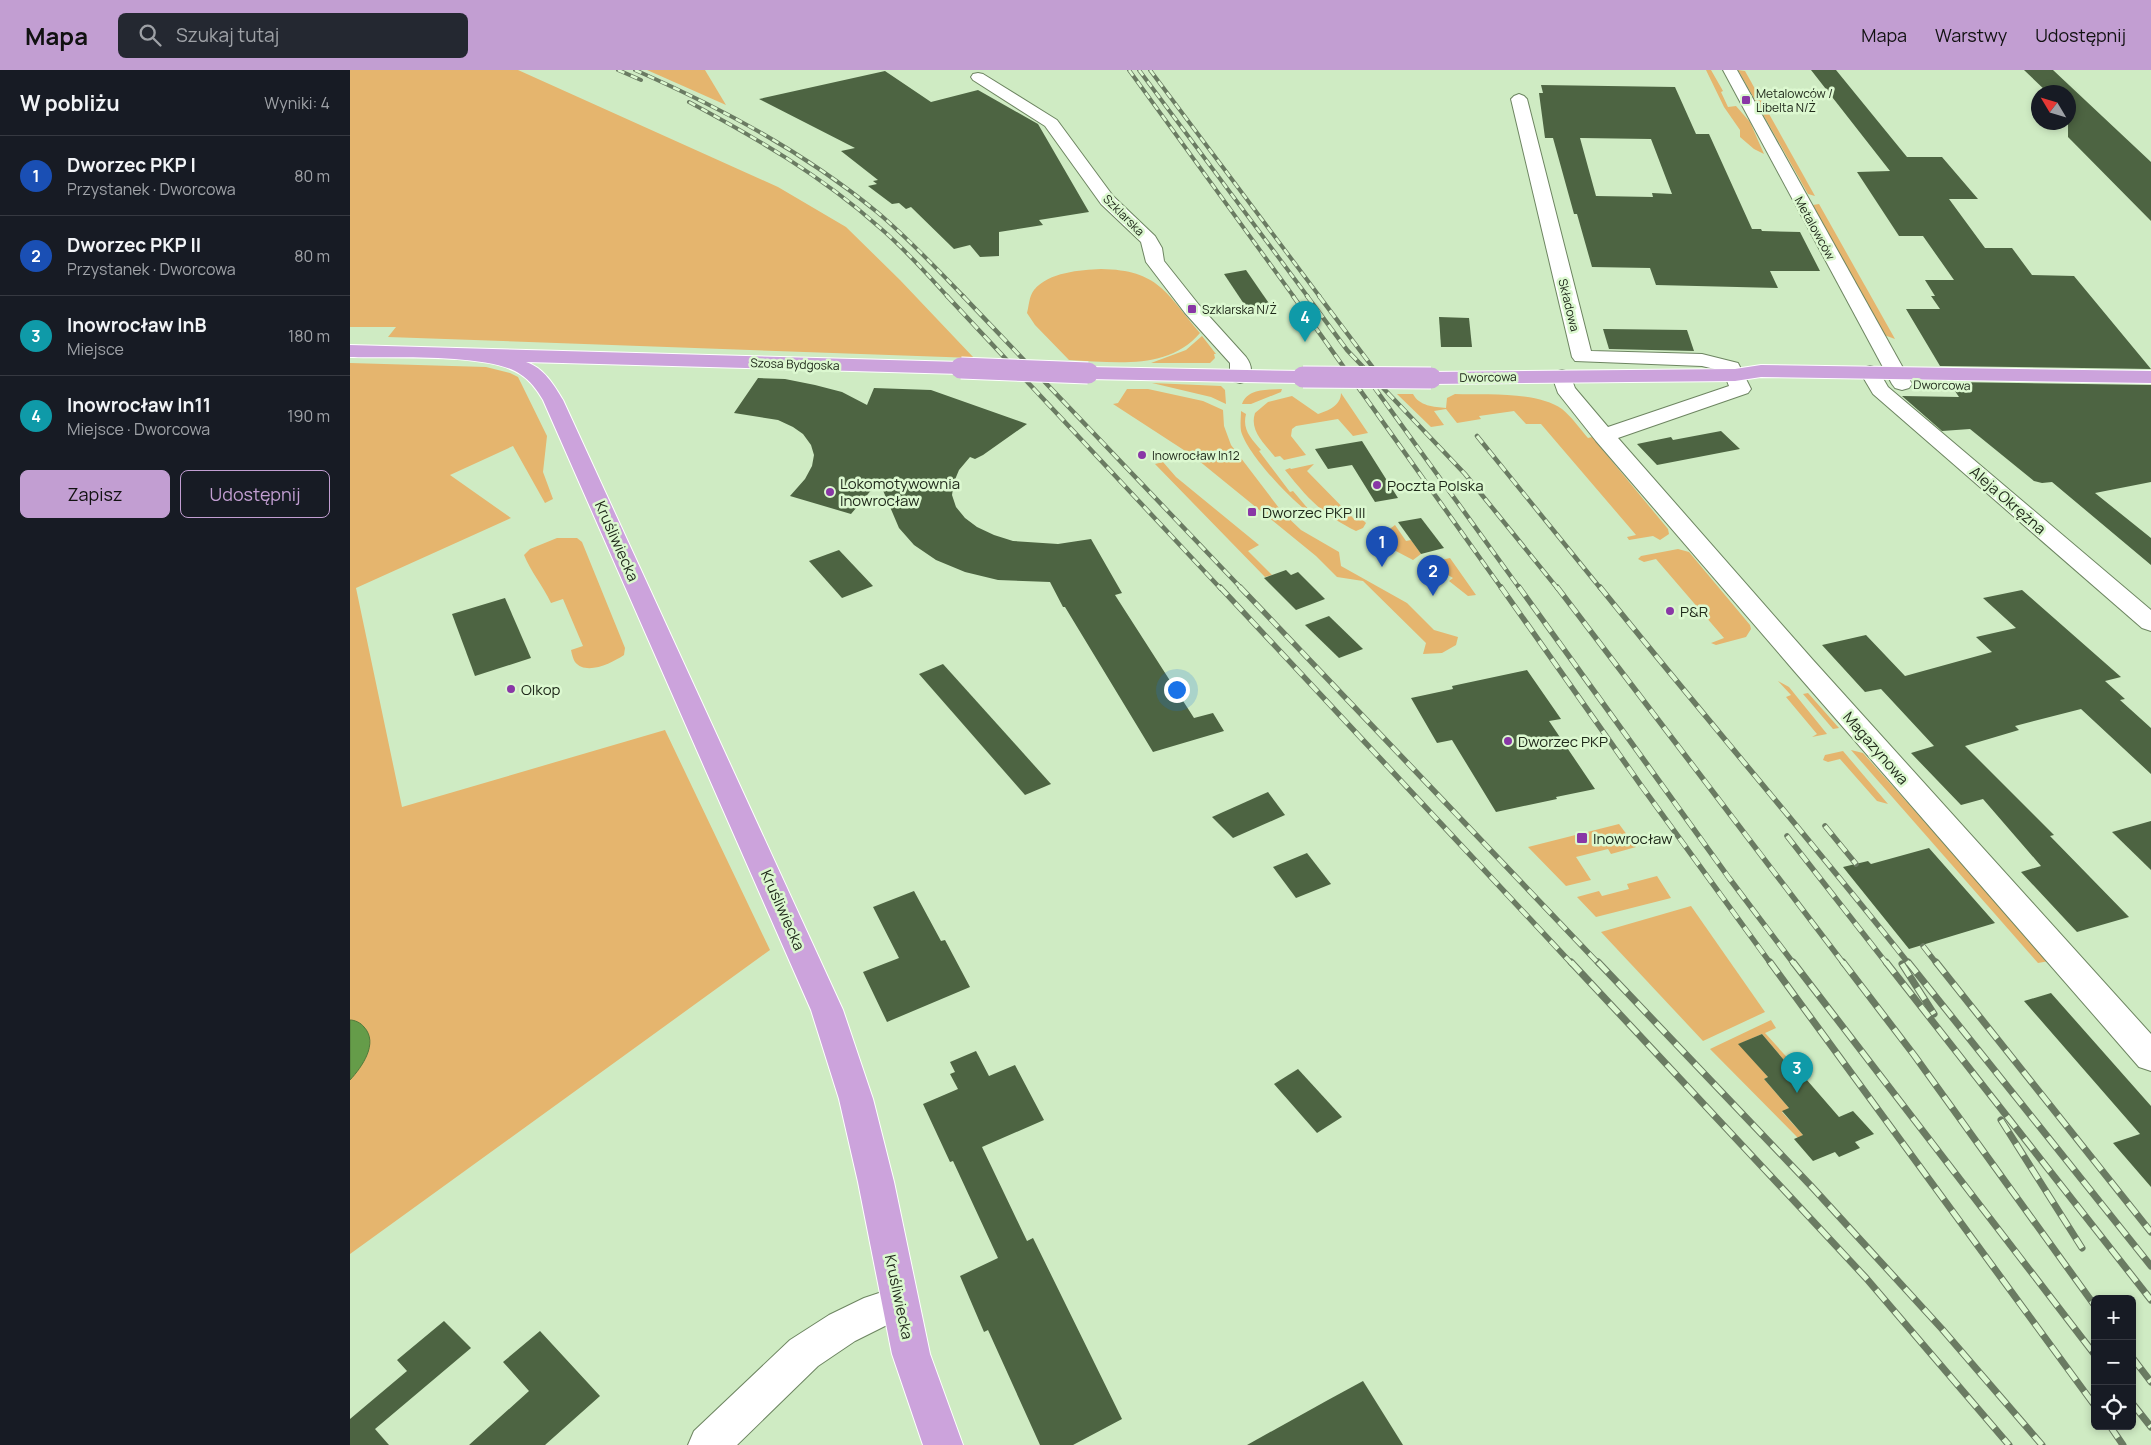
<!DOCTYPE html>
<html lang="pl">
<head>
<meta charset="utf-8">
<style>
  :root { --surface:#171b24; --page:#242831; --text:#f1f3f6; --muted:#9ea1a6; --line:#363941; --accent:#c29ed2 }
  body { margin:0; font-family:Manrope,sans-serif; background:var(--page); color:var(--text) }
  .controls { position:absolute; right:15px; bottom:15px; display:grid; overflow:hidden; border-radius:8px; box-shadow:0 2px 8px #0003 }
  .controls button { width:45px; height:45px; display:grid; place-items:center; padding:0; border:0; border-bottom:1px solid var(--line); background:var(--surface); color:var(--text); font:25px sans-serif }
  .compass { position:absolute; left:1681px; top:15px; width:45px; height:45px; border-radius:50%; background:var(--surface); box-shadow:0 2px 8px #0003; rotate:308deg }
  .you { position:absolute; left:826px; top:619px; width:18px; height:18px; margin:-12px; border:4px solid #fff; border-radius:50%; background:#1a73e8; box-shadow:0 0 0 8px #1a73e833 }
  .badge { display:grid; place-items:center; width:32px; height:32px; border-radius:50%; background:var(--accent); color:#fff; font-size:16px; font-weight:700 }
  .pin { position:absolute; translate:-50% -41px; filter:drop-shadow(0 1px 2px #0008) }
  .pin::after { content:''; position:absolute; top:26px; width:18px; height:15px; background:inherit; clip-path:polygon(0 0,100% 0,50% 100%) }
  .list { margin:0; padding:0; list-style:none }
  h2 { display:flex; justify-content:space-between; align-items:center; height:65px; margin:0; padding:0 20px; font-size:21px }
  h2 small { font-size:16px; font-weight:400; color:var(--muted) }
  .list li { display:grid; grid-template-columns:32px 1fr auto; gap:15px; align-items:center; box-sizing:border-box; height:80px; padding:0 20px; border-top:1px solid var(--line) }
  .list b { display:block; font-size:19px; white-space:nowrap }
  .list p { margin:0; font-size:16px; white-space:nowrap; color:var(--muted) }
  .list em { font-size:16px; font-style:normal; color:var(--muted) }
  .actions { display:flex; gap:10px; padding:15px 20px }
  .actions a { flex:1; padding:11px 0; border:1px solid var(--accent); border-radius:8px; text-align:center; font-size:18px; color:var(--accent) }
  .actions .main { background:var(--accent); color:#111 }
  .icon { flex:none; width:28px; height:28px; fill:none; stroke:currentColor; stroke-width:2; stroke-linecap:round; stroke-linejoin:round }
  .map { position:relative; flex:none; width:1801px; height:1375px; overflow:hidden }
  header { display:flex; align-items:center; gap:30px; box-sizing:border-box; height:70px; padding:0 25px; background:var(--accent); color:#111 }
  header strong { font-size:24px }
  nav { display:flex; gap:28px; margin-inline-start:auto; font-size:18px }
  .search { width:350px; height:45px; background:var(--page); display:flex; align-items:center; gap:12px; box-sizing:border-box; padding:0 18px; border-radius:8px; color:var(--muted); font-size:19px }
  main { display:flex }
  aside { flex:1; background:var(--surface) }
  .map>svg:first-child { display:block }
  .green { fill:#e5b56e }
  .water { fill:#659c49; stroke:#507a3b }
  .building { fill:#4d6442; fill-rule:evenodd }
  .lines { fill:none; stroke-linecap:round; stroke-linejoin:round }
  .minor-casing { stroke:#6d8561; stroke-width:2 }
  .major-casing { stroke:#fff; stroke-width:2 }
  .minor { fill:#fff; fill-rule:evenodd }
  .major { fill:#cca3dc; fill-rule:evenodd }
  .rail-far3-casing { stroke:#6a7b62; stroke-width:4 }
  .rail-far2-casing { stroke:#6a7b62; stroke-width:4.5 }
  .rail-far1-casing { stroke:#6a7b62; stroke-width:5.5 }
  .rail-casing { stroke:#6a7b62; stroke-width:7 }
  .rail-far3 { stroke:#dcf8d0; stroke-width:2.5; stroke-dasharray:7; stroke-linecap:butt }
  .rail-far2 { stroke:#dcf8d0; stroke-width:3; stroke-dasharray:9; stroke-linecap:butt }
  .rail-far1 { stroke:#dcf8d0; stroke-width:4; stroke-dasharray:11; stroke-linecap:butt }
  .rail { stroke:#dcf8d0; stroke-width:5; stroke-dasharray:14; stroke-linecap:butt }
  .major-bridge-casing { stroke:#fff; stroke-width:23; stroke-linecap:butt }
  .major-bridge { stroke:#cca3dc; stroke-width:21 }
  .poi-dot { fill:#8937a6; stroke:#dcf8d0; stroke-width:2 }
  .labels { text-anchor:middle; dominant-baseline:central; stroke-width:5; stroke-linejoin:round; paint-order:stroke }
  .far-poi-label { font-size:12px; fill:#202a1b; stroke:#dcf8d0; text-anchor:start }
  .far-street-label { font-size:12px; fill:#202a1b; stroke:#dcf8d0 }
  .poi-label { font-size:15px; fill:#202a1b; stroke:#dcf8d0; text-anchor:start }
  .street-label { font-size:15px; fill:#202a1b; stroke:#dcf8d0 }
</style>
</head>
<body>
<header>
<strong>Mapa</strong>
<div class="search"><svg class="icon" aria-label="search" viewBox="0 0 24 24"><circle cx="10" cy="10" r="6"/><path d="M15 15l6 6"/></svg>Szukaj tutaj</div>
<nav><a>Mapa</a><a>Warstwy</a><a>Udostępnij</a></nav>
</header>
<main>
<aside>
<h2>W pobliżu<small>Wyniki: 4</small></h2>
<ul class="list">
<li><span class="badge" style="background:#1a4fb4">1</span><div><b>Dworzec PKP I</b><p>Przystanek · Dworcowa</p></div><em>80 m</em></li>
<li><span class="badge" style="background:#1a4fb4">2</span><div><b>Dworzec PKP II</b><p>Przystanek · Dworcowa</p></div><em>80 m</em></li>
<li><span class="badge" style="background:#0f9aa8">3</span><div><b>Inowrocław InB</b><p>Miejsce</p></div><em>180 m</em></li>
<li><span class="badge" style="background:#0f9aa8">4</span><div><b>Inowrocław In11</b><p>Miejsce · Dworcowa</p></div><em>190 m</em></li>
</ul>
<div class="actions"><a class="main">Zapisz</a><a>Udostępnij</a></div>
</aside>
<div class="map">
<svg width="1801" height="1375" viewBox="0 0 1801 1375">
  <rect width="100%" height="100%" fill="#cfebc3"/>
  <!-- green -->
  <g class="green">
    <polygon points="0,0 168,0 428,117 496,157 550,210 624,288 38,267 46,257 0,257"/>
    <polygon points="297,0 355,0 376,35"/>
    <polygon points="1356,0 1361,0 1373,21 1371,22 1378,37 1386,36 1400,52 1414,84 1404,79 1390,67 1390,60 1374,37"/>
    <polygon points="1388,0 1395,1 1465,126 1458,124"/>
    <polygon points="1469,134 1545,269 1534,265 1463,135"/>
    <path d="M751,199C809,200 816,223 850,263C818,301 763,292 719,290L685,255L677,243C679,236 679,226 684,220C699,202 730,200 751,199Z"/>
    <polygon points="852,266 866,284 864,284 865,288 860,293 801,293 836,280"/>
    <polygon points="0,293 136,297 160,303 168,307 171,313 197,366 193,402 203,429 195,433 163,376 100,405 161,448 6,518 52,737 315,660 420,880 0,1184"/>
    <polygon points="802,313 871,316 875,320 876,334 861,327"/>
    <polygon points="777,319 798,319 853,331 873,340 874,356 881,375 932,442 951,460 989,482 991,496 1057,533 1084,560 1108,567 1106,575 1092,583 1073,584 1076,573 1013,511 987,507 966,486 843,386 763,334 768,333"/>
    <path d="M932,319L931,322L901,334H892C898,318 917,320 932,319Z"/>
    <path d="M991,323L1018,363L1003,366L988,349L946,356L942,359L941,366L956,385L934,390L930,386L925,387C915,374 899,361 905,343L918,332L942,326L968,344C977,341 991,336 991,323Z"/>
    <path d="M1047,324H1063C1069,336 1084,337 1096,338L1097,328L1105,324C1135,325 1187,321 1212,339C1222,347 1230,359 1238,368L1242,367L1318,459L1319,464L1310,470L1303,466L1279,470L1277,467L1286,465L1191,354H1176L1164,341L1129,346L1131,349L1107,353L1096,339L1084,341L1094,355L1081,357Z"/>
    <path d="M891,341L896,344C892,360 901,368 911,380L909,381L940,422L943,421L965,447C944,434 897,384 891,361C890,354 891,347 891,341Z"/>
    <polygon points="813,392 826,407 909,475 898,481 922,505 915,507 805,394"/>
    <path d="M964,394L957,401L1005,450L1011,448L1016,453L1013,458L1006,461C972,444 959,430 935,400L940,398L941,399Z"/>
    <polygon points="1045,455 1056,471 1061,470 1071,484 1063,490 1025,470"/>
    <path d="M207,468H227L232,472L275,578L274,585C262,593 236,606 225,592C223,589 222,584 221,580L233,576L213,529L201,533C193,516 181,502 174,485L180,479Z"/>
    <polygon points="1328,479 1339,482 1400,555 1401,559 1396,567 1366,575 1361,573 1374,568 1306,489 1294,492 1288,489 1291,486"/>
    <polygon points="1100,488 1126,525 1118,526 1099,511 1103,508 1084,497 1083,492"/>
    <polygon points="1428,611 1439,617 1477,664 1462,667 1467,664 1436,627 1441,625"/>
    <polygon points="1458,623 1489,658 1483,659 1453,624"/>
    <polygon points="1501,680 1513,683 1699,891 1688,893"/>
    <polygon points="1493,681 1538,734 1527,731 1490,689 1478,692 1473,690 1475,685"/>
    <polygon points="1269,754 1286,777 1261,784 1258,779 1226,787 1241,810 1216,816 1178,777"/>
    <polygon points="1307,806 1321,828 1246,847 1227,827 1249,821 1252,826 1279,819 1277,814"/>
    <polygon points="1341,836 1415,942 1353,971 1251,862"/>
    <polygon points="1421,950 1426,958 1415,963 1443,994 1439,996 1412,964 1389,974 1418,1007 1414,1009 1439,1038 1432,1042 1453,1065 1448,1068 1360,979"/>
  </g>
  <!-- water -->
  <path class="water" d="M0,950C5,950 11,953 14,957C29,973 12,997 0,1010Z"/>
  <!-- building -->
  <g class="building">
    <polygon points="1461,0 1486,0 1557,87 1592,87 1628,129 1599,129 1635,178 1662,178 1682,205 1724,206 1801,299 1590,296 1556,239 1590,239 1581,226 1585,226 1575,210 1604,210 1573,166 1549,166 1507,102 1540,101"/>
    <polygon points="1674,0 1703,0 1801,92 1801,151 1718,67 1718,22 1697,22"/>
    <polygon points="535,1 581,32 628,20 688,54 739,142 689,150 693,155 649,162 649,186 630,187 620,175 604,179 561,137 556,139 549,133 542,134 518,116 527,114 523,111 528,110 491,81 505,78 409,29"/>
    <path d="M1191,15L1325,17L1346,64H1359L1402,159H1411L1412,161L1450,162L1470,201H1420L1428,218L1306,215L1300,198L1242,197L1227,144H1224L1203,68H1195L1189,23H1193ZM1230,68L1301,69L1322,124L1302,123L1303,127L1246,126Z"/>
    <polygon points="896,200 925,242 902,246 874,204"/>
    <polygon points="1089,247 1119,248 1122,277 1091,277"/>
    <polygon points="1253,259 1337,260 1344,281 1259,279"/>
    <polygon points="408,308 435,309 465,315 492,322 517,335 524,318 581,320 677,354 633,385 625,389 620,387 609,400 604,412 602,425 606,437 615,448 627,457 644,465 663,471 708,474 741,469 772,523 765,525 844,648 863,643 874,661 803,682 715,537 713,537 700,512 648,510 615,502 586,490 564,475 549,458 529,411 501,444 440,426 455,409 462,396 464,385 461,375 453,364 443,357 428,350 384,343"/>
    <polygon points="1599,312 1801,315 1801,412 1745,423 1801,468 1801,495 1702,412 1692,413 1684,411 1620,359 1592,361 1552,326 1609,327"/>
    <polygon points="1371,361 1390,379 1307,395 1287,374 1321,367 1323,370"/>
    <polygon points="1012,371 1048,428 1025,432 1002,395 978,399 965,379"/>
    <polygon points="1071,448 1094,478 1071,484 1048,452"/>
    <polygon points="489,480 523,516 492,528 459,491"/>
    <polygon points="936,500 941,505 948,502 975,529 946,540 914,508"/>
    <polygon points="1672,520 1771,607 1755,611 1775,629 1770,630 1801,658 1801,704 1731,639 1665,656 1669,660 1615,676 1704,765 1700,766 1779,847 1727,862 1671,802 1691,796 1633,729 1611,735 1561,683 1584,676 1531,619 1515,622 1472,575 1516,565 1555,606 1642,582 1626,567 1666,558 1633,528"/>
    <polygon points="155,528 181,588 125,606 102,544"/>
    <polygon points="979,546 1013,579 989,588 955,555"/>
    <polygon points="593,594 701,714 675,725 569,604"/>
    <polygon points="1177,600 1211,649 1199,651 1245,719 1206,727 1207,729 1146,742 1102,670 1087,673 1061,628 1103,619 1102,616"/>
    <polygon points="918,722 935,745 883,768 862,747"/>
    <polygon points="1801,751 1801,800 1762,762"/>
    <polygon points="1579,778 1645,853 1559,879 1493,797 1518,791 1521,794"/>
    <polygon points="957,783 981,814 946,828 923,797"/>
    <polygon points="564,821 591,871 595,870 620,917 537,952 513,902 549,888 523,837"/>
    <polygon points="1701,923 1801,1036 1801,1117 1763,1073 1790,1064 1674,931"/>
    <polygon points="1412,964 1439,996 1443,994 1489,1047 1503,1041 1524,1064 1505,1072 1510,1078 1489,1087 1485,1082 1463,1091 1444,1069 1453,1065 1432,1041 1439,1038 1414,1009 1418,1007 1388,974"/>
    <polygon points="626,981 639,1006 665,995 694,1050 632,1077 677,1171 683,1168 772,1349 723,1375 690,1375 638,1260 634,1262 610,1206 648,1188 603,1091 600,1092 573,1034 608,1019 600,1004 605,1002 600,992"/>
    <polygon points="948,999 992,1047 967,1063 924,1014"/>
    <polygon points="94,1251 121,1278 25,1359 39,1375 0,1375 0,1349 57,1301 47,1290"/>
    <polygon points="190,1261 250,1326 195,1375 119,1375 179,1321 153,1292"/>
    <polygon points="1013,1311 1053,1375 897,1375 978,1330"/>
  </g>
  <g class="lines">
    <!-- minor casing -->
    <g class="minor-casing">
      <g id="minor">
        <polygon points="1373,0 1387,0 1562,314 1559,318 1552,320 1545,318 1542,314"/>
        <path d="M628,3L633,4L707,50L763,126L805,166L812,178L814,191L849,235L896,287C902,295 903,303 897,311L890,313L883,311L880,307V293L835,243L796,192L791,172L751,134L695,56L623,10L621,7L623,4Z"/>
        <polygon points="1169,24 1174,26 1177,29 1241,281 1352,284 1388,293 1401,319 1398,323 1268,368 1463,590 1801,964 1801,1001 1789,997 1445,602 1246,371 1208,323 1202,306 1205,302 1212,300 1219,302 1225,318 1258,357 1379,316 1373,301 1352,296 1225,291 1222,287 1161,29 1164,26"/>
        <polygon points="1520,296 1527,298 1538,317 1801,540 1801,561 1792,558 1523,324 1510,302 1513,298"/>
        <polygon points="550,1216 563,1222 569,1234 563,1246 535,1256 505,1271 468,1296 387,1375 338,1375 344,1361 440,1270 479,1245 514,1228"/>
      </g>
    </g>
    <!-- major casing -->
    <g class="major-casing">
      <g id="major">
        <path d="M0,275L611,292L618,294L621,298L618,302L611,304L176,292C194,298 204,315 213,330L493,940L523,1029L544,1112L580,1284L613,1375H573L542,1284L508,1112L489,1029L461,940L193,330C187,320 180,310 170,304C140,283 40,288 0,287Z"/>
        <polygon points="1411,295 1801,301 1801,313 1411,307 1385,311 1081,314 1074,312 1071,308 1074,304 1081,302 1385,299"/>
        <polygon points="738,297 953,301 960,303 963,307 960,311 953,313 738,309 731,307 728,303 731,299"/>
      </g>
    </g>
    <!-- minor -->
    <use href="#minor" class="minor"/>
    <!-- major -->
    <use href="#major" class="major"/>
    <!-- rail-far3 casing -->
    <g class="rail-far3-casing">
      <g id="rail-far3">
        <polyline points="268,0 291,10"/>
        <path d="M285,0C371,38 454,82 527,142C558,168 586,198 614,227"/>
        <polyline points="779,0 944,227"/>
        <polyline points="789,0 958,227"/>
        <polyline points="800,0 970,227"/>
        <path d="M339,32C406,68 472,106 529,157C554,178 576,203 598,227"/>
      </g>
    </g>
    <!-- rail-far2 casing -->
    <g class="rail-far2-casing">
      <g id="rail-far2">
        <polyline points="597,226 871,519"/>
        <polyline points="613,226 892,519"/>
        <polyline points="943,226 1152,519"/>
        <polyline points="957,226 997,280 1115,404 1208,519"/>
        <polyline points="969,226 1033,311"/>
        <polyline points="1024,317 1170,519"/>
        <polyline points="1127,366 1251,519"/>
      </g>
    </g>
    <!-- rail-far1 casing -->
    <g class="rail-far1-casing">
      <g id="rail-far1">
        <polyline points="870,517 1222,894"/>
        <polyline points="890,517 1249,894"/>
        <polyline points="1151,517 1290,714 1421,894"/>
        <polyline points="1169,517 1379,808 1444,894"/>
        <polyline points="1207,517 1494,894"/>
        <path d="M1250,517C1352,644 1458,767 1559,894"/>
        <polyline points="1475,756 1506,794"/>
        <polyline points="1437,766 1537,894"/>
        <polyline points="1573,876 1587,894"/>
      </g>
    </g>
    <!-- rail casing -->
    <g class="rail-casing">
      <g id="rail">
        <polyline points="1221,892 1516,1208 1659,1375"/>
        <polyline points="1248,892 1462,1117 1592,1259 1692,1375"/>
        <polyline points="1420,892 1745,1336"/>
        <polyline points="1443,892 1745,1285"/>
        <polyline points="1493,892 1564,985 1745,1236"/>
        <polyline points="1536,892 1801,1230"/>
        <polyline points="1558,892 1801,1196"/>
        <polyline points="1586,892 1801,1162"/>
        <polyline points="1552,894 1584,944"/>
        <polyline points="1651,1050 1732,1178"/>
        <polyline points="1782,1287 1801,1312"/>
        <polyline points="1782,1333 1801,1357"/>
        <polyline points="1760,1356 1773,1375"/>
      </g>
    </g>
    <!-- rail-far3 -->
    <use href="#rail-far3" class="rail-far3"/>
    <!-- rail-far2 -->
    <use href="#rail-far2" class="rail-far2"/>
    <!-- rail-far1 -->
    <use href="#rail-far1" class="rail-far1"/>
    <!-- rail -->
    <use href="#rail" class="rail"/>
    <!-- major-bridge casing -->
    <g class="major-bridge-casing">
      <g id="major-bridge">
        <polyline points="611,298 738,303"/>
        <polyline points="953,307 1081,308"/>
      </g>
    </g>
    <!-- major-bridge -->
    <use href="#major-bridge" class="major-bridge"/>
  </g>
  <!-- markers -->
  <g class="poi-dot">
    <rect x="1391" y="25" width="10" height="10" rx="2.5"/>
    <rect x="837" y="234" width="10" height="10" rx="2.5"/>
    <circle cx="792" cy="385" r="5"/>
    <circle cx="1027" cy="415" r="5"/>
    <circle cx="480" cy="422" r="5"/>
    <rect x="897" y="437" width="10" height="10" rx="2.5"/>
    <circle cx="1320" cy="541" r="5"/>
    <circle cx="161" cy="619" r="5"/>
    <circle cx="1158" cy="671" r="5"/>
    <rect x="1226" y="762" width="12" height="12" rx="2.5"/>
  </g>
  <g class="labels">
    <!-- far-poi labels -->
    <g class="far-poi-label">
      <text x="1406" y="23">Metalowców /<tspan x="1406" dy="14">Libelta N/Ż</tspan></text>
      <text x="852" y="239">Szklarska N/Ż</text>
      <text x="802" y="385">Inowrocław In12</text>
    </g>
    <!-- far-street labels -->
    <g class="far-street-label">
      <text transform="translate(774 145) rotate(45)">Szklarska</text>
      <text transform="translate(1465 158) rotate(61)">Metalowców</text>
      <text transform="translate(1219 235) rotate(76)">Składowa</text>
      <text transform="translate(445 294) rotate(2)">Szosa Bydgoska</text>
      <text transform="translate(1138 307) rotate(-1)">Dworcowa</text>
      <text transform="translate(1592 315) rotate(1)">Dworcowa</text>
    </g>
    <!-- poi labels -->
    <g class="poi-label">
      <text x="490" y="413">Lokomotywownia<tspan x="490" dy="17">Inowrocław</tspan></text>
      <text x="1037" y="415">Poczta Polska</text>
      <text x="912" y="442">Dworzec PKP III</text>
      <text x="1330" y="541">P&amp;R</text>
      <text x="171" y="619">Olkop</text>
      <text x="1168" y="671">Dworzec PKP</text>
      <text x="1243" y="768">Inowrocław</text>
    </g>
    <!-- street labels -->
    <g class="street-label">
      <text transform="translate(1658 430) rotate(41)">Aleja Okrężna</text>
      <text transform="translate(267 471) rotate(66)">Kruśliwiecka</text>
      <text transform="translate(1526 678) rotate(49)">Magazynowa</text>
      <text transform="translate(433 840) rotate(66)">Kruśliwiecka</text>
      <text transform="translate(549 1227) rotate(78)">Kruśliwiecka</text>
    </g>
  </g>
</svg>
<div class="controls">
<button>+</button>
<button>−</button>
<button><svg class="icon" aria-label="locate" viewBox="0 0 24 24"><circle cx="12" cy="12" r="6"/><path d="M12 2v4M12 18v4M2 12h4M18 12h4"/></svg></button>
</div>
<svg class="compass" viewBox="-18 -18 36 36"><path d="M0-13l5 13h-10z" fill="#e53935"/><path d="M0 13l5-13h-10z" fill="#9ea1a6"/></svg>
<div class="you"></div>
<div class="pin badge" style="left:1032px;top:497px;background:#1a4fb4">1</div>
<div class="pin badge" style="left:1083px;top:526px;background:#1a4fb4">2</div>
<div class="pin badge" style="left:1447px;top:1023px;background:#0f9aa8">3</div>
<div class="pin badge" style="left:955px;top:272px;background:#0f9aa8">4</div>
</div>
</main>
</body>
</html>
